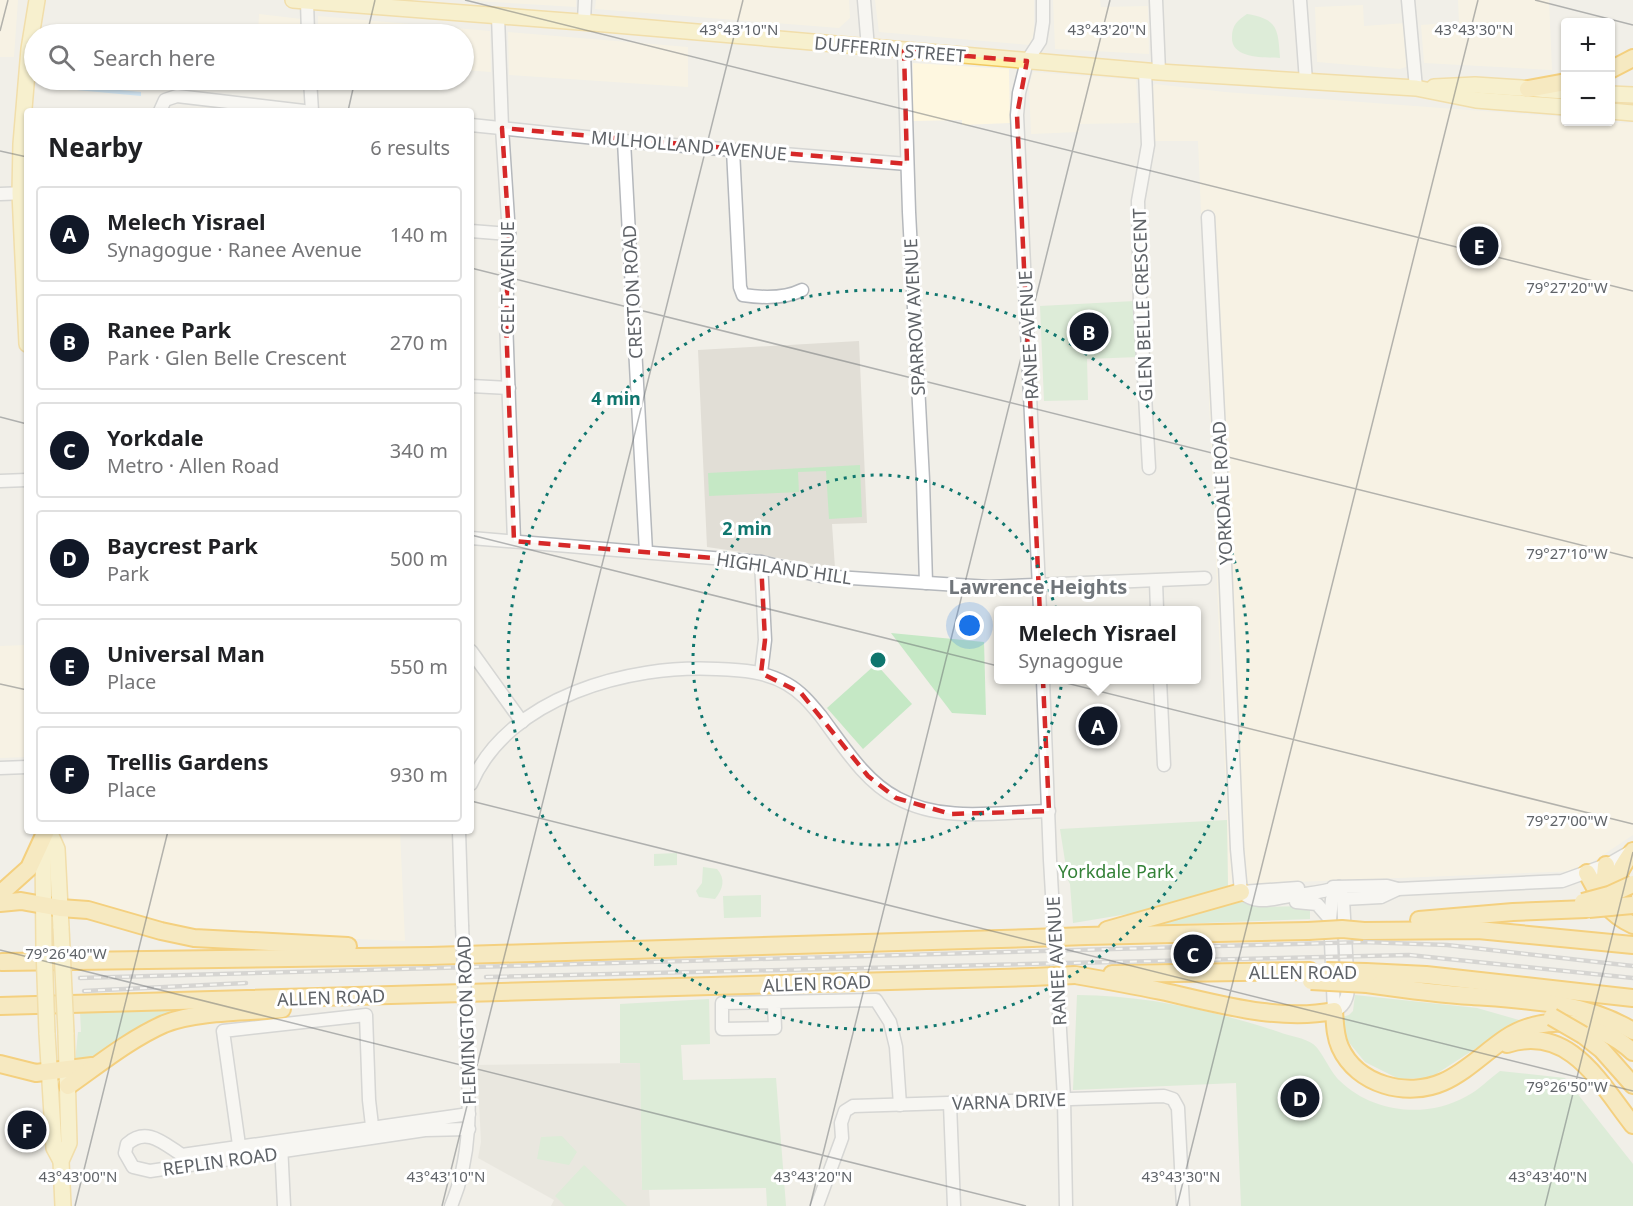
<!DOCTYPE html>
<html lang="en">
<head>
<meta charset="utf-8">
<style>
  :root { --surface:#fff; --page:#f6f6f6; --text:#202124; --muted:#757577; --line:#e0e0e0; --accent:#111827 }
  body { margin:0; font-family:"Noto Sans",sans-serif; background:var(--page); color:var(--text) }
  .controls { position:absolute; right:18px; top:18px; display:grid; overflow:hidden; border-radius:6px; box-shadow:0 2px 4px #0004 }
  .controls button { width:54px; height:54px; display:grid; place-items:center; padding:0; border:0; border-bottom:2px solid var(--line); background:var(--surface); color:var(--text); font:30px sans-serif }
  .you { position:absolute; left:970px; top:626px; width:21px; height:21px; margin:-15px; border:4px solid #fff; border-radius:50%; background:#1a73e8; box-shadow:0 0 0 9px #1a73e833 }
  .badge { display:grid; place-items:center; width:39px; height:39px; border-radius:50%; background:var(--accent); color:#fff; font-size:20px; font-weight:700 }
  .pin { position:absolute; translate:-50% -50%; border:3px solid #fff; box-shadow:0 2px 6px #0006 }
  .popup { position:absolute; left:994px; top:606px; width:207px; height:78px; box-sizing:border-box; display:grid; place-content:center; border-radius:6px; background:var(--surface); filter:drop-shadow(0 2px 4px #0005); font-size:20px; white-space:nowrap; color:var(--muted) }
  .popup b { font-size:22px; color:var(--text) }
  .popup::after { content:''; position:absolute; left:50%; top:100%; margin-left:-12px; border:12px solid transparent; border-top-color:var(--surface) }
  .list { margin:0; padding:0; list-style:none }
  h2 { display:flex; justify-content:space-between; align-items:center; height:78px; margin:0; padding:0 24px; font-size:26px }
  h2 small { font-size:20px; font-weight:400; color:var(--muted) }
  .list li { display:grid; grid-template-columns:39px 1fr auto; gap:18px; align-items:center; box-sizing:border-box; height:96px; margin:0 12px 12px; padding:0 12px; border:2px solid var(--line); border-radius:6px }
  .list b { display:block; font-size:22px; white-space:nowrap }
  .list p { margin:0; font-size:20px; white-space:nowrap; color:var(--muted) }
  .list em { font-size:20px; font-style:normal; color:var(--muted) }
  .icon { flex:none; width:33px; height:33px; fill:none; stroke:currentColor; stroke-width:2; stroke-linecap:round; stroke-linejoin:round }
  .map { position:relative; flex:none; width:1633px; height:1206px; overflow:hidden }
  .search { position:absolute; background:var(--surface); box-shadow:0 2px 4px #0004; left:24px; top:24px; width:450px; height:66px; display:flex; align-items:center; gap:15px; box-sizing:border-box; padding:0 21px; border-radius:33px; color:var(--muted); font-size:22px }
  .panel { position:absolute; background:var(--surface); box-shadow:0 2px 4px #0004; left:24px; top:108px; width:450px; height:726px; border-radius:6px }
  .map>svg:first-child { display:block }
  .commercial { fill:#fef7e0 }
  .education { fill:#e1ded6 }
  .green { fill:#c5e8c5 }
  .water { fill:#aadaff }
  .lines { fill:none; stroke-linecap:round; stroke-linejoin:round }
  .minor-casing { stroke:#b5b8bc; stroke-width:15 }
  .major-casing { stroke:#f2c960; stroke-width:18 }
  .highway-casing { stroke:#f9ab00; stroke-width:20 }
  .minor { stroke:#fff; stroke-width:12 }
  .major { stroke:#fff2af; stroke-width:15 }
  .highway { stroke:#fde293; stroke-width:16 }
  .rail-casing { stroke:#b6b7b8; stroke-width:4.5 }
  .rail { stroke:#fff; stroke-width:2; stroke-dasharray:7; stroke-linecap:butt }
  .minor-bridge-casing { stroke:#b5b8bc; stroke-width:15; stroke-linecap:butt }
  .major-bridge-casing { stroke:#f2c960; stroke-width:18; stroke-linecap:butt }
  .highway-bridge-casing { stroke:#f9ab00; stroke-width:20; stroke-linecap:butt }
  .minor-bridge { stroke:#fff; stroke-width:12 }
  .major-bridge { stroke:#fff2af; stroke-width:15 }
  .highway-bridge { stroke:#fde293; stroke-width:16 }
  .marked { fill:none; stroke:#d62828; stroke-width:4.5; stroke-dasharray:12 8; stroke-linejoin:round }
  .ticks { fill:none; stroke:#5f6368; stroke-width:1.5; stroke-opacity:0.45 }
  .ring { fill:none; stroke:#0f766e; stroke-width:3; stroke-dasharray:3 6 }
  .labels { text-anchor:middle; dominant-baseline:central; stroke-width:6; stroke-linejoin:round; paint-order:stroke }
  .street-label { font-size:18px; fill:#5f6368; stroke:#fff }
  .park-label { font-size:18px; fill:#348238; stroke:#fff }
  .neighbourhood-label { font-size:20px; font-weight:bold; fill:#70757a; stroke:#fff }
  .ticks-label { font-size:15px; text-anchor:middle; fill:#5f6368; stroke:#fff; stroke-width:6; stroke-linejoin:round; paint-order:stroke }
  .centre { fill:#0f766e; stroke:#fff; stroke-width:3 }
  .ring-label { font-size:18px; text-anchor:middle; font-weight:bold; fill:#0f766e; stroke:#fff; stroke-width:6; stroke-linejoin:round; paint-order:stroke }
</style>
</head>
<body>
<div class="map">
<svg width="1633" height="1206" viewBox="0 0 1633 1206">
  <rect width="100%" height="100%" fill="#f1efe8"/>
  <!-- commercial -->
  <g class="commercial">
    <polygon points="0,0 18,0 14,57 0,57"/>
    <polygon points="459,0 576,0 576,7"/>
    <polygon points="596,0 849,0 850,18 839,28 595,9"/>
    <polygon points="875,0 1034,0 1034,34 1030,45 879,32"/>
    <polygon points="1053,0 1100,0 1101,7 1148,6 1149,54 1055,49"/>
    <polygon points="1458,0 1549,0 1552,70 1424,63 1421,25 1459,22"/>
    <polygon points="1363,5 1364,26 1406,23 1409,66 1400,69 1317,62 1315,7"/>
    <polygon points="259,14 302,19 302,34 258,34"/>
    <polygon points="318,16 490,31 491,72 464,70 464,34 318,34"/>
    <polygon points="508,32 688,47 688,87 509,75"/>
    <polygon points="913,63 1009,69 1010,123 962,125 962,120 913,121"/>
    <polygon points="1033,72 1136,80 1139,123 1078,124 1079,132 1031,134 1029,85"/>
    <polygon points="1155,84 1225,92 1565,117 1566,122 1633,123 1633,835 1579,871 1268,883 1228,887 1227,820 1198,141 1155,141 1152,87"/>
    <polygon points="26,645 27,757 0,758 0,646"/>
    <polygon points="63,831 400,831 405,941 212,933 159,924 68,901"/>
  </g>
  <!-- education -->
  <g class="education">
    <polygon points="859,341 867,523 832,524 835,568 762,555 707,547 698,350"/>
    <polygon points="640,1063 642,1190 649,1190 650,1206 551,1206 554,1200 478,1158 481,1142 477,1065"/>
  </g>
  <!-- green -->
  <g class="green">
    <path d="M1247,14C1278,19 1278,29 1280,58C1264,57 1231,59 1232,37C1232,25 1238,20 1247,14Z"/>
    <polygon points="1135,301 1138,357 1087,359 1088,400 1044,401 1040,306"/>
    <polygon points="860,465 862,517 829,519 826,471 798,472 799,492 709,496 708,473"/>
    <polygon points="891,633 984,642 986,715 952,713"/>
    <polygon points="876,664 912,704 863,749 827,708"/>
    <polygon points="1227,820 1228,887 1158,909 1073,923 1070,884 1068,880 1060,829"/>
    <polygon points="677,853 677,865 654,866 654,854"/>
    <path d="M703,867L717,869C726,879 723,889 715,899L699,897L696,891L702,883Z"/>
    <polygon points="761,895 761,917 724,918 723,896"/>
    <polygon points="1241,897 1250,905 1264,907 1310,906 1310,919 1149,925"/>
    <path d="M1077,995C1145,995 1215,1011 1279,1032C1289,1036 1305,1038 1313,1044C1321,1049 1330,1072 1340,1081C1373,1113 1427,1119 1467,1096C1479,1090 1489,1079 1500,1071L1565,1078L1633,1164V1206H1241L1236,1083L1073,1090Z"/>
    <polygon points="1355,995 1477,1008 1526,1022 1504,1030 1430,1078 1399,1079 1365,1062 1347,1040 1342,1017 1349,1015 1353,1011"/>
    <polygon points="709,999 710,1044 681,1045 683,1080 776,1078 786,1206 767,1206 766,1188 642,1190 640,1063 620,1063 620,1004"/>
    <polygon points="184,1007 183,1013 88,1062 75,1062 78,1032 81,1032 80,1011"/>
    <polygon points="562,1136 577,1152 569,1165 537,1159 541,1137"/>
    <polygon points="584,1165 627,1206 565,1206 555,1196"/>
  </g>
  <!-- water -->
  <polygon class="water" points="55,84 141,92 141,96 55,88"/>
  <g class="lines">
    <!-- minor casing -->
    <g class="minor-casing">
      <g id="minor">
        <polyline points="864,0 868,48"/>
        <polyline points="1156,0 1159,72"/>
        <polyline points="1300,0 1306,81"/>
        <polyline points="1408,0 1416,88"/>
        <polyline points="307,1 308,34"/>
        <polyline points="498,16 502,128 509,234 506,320 514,541"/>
        <polyline points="584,22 585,0"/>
        <polyline points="904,51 909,212 923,480 926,583"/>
        <polyline points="1145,71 1148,145 1138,201 1140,304 1149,468"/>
        <polyline points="310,80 312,111"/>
        <polyline points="160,111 165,100 177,96 304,111"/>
        <polyline points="471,125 624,141 907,164"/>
        <polyline points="624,141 646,552"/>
        <path d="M733,150L740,287L743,295C763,298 784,299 802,290"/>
        <polyline points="0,194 27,193"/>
        <path d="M1208,217L1222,491L1237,849L1241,892C1258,906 1272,898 1291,896C1310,893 1321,893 1339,887"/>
        <polyline points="471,231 509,234"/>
        <polyline points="471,386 509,388"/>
        <polyline points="0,481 27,480"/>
        <polyline points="471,538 761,562 821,576 989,587 1205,578"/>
        <polyline points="1156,581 1157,610"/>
        <polyline points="1040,610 1017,115 1019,93 1027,61 1040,41 1043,22 1043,0"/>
        <polyline points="471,651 522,722"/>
        <polyline points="761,673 765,640 761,562"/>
        <polyline points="1043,680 1050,860 1064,1098 1066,1206"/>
        <polyline points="1160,680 1164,765"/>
        <polyline points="0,768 27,767"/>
        <path d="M471,784C508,697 630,664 717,669C741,670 765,671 787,684C801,692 810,703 820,715C842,744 864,781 897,798C943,823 998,812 1049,811"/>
        <polyline points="459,831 462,925"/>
        <polyline points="1333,887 1387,886 1398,889 1562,881 1609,864 1630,852"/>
        <polyline points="1241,892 1298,888"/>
        <polyline points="1343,899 1381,897 1398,889"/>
        <polyline points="1296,902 1317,904 1330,919"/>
        <polyline points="774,1002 775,1028 722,1029 722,1003 876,1000 890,1022 896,1047 900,1105"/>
        <path d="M1334,1011C1343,1007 1347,1000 1348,990L1343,899L1339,887"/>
        <polyline points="1334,1011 1330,919 1332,899 1339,887"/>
        <polyline points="950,1104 954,1206"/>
        <path d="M469,1129L425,1130L150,1171L133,1167L125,1153L127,1144C147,1126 164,1144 182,1155L469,1114"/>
        <polyline points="281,1144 284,1206"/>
        <polyline points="239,1145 223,1031 366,1015 369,1100 373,1134"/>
        <path d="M451,1206C476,1147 468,1084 466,1022"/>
        <polyline points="817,1206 842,1138 841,1123 845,1111 853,1106 1164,1096 1173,1099 1178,1108 1183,1206"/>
      </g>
    </g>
    <!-- major casing -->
    <g class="major-casing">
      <g id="major">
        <polyline points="293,0 593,23 1159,72 1416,88 1476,100 1566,107"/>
        <polyline points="1434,87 1475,85 1566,91"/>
        <polyline points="1610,94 1633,95"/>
        <polyline points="1610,111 1633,113"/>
        <polyline points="27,344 20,193 21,144 29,49 37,0"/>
        <polyline points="49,831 57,849 61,928"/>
        <polyline points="44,948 43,850 45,837"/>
        <polyline points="47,1033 54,1148 61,1161"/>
        <polyline points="63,1206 61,1161 69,1143 66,1033"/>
      </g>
    </g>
    <!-- highway casing -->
    <g class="highway-casing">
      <g id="highway">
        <polyline points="1610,70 1633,58"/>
        <polyline points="1528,89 1566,82"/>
        <path d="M1587,873C1600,897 1607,913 1633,925"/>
        <polyline points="0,894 29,868 46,831"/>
        <polyline points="1605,902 1604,887 1606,865"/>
        <path d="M1621,902C1610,882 1621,868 1633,851"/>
        <polyline points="0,903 21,901 60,908 88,910 161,931 194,938 348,946"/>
        <polyline points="1419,920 1513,912 1586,909"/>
        <polyline points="1107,930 1241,892"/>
        <polyline points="1364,931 1478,930 1633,945"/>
        <polyline points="1086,936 1308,931"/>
        <polyline points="2,962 430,956 1032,938"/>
        <polyline points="1366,972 1426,975 1633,998"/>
        <polyline points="1112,974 1310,971"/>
        <path d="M1075,975C1104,980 1132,985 1161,991C1216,1003 1277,1022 1334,1011C1335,1024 1335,1036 1340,1047C1357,1085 1407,1098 1443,1082C1466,1072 1485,1052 1506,1038C1546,1012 1599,1021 1633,1052"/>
        <path d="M1367,984C1402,989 1437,994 1472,996C1527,1000 1585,1002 1633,1031"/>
        <polyline points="0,1006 1032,977"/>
        <polyline points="1583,1035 1602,1050 1633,1085"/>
        <path d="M1507,1044C1570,1024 1600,1083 1633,1125"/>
        <polyline points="0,1064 36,1073 92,1066"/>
        <path d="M68,1086C98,1065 130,1039 164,1024C196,1011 248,1012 282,1009"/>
      </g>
    </g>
    <!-- minor -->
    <use href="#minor" class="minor"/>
    <!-- major -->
    <use href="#major" class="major"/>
    <!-- highway -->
    <use href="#highway" class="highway"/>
    <!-- rail casing -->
    <g class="rail-casing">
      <g id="rail">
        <polyline points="486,977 1409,955 1633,978"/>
        <polyline points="80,978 1364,942 1447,945 1633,966"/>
        <polyline points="84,991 246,983"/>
      </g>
    </g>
    <!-- rail -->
    <use href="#rail" class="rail"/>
    <!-- minor-bridge casing -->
    <g class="minor-bridge-casing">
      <polyline id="minor-bridge" points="462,925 466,1022"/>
    </g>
    <!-- major-bridge casing -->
    <g class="major-bridge-casing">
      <g id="major-bridge">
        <polyline points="61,928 66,1033"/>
        <polyline points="44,948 47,1033"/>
      </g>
    </g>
    <!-- highway-bridge casing -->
    <g class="highway-bridge-casing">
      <g id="highway-bridge">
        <polyline points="1583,902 1609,895 1633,884"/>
        <polyline points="1589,909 1633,905"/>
        <polyline points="1308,931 1342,929 1364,931"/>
        <polyline points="1032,938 1086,936"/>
        <polyline points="1326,971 1366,972"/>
        <polyline points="1032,977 1075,975"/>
        <polyline points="1311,981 1367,984"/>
        <polyline points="1552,1017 1583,1035"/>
      </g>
    </g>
    <!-- minor-bridge -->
    <use href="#minor-bridge" class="minor-bridge"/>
    <!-- major-bridge -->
    <use href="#major-bridge" class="major-bridge"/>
    <!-- highway-bridge -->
    <use href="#highway-bridge" class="highway-bridge"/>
  </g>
  <!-- marked area -->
  <path d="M0 0H1633V1206H0ZM904,51L1027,61L1017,115L1049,811L951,814L896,798L868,776L801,693L761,673L765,640L761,562L514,541L506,320L509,234L502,128L907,164Z" fill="#f1efe8" fill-opacity=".55" fill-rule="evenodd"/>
  <path class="marked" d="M904,51L1027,61L1017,115L1049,811L951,814L896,798L868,776L801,693L761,673L765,640L761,562L514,541L506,320L509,234L502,128L907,164Z"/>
  <!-- ticks -->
  <path class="ticks" d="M465,0L1633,291M1535,0L1633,25M0,31L8,0M367,34L375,0M348,111L355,80M0,151L27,157M471,268L1633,558M0,417L27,424M471,535L1633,824M0,684L27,690M471,801L1633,1091M0,950L1026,1206M75,1206L168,831M442,1206L743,0M810,1206L1110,0M1177,1206L1478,0M1545,1206L1633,852"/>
  <!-- distance rings -->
  <g class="ring">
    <circle cx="878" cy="660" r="185"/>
    <circle cx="878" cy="660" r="370"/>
  </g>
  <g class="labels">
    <!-- street labels -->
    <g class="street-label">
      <text transform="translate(890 49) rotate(5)">DUFFERIN STREET</text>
      <text transform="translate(689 145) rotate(5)">MULHOLLAND AVENUE</text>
      <text transform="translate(507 278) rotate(-90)">CELT AVENUE</text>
      <text transform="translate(632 292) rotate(-93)">CRESTON ROAD</text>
      <text transform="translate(1142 305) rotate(-92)">GLEN BELLE CRESCENT</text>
      <text transform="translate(914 317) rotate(-93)">SPARROW AVENUE</text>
      <text transform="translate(1028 335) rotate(-93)">RANEE AVENUE</text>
      <text transform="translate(1222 493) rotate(-93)">YORKDALE ROAD</text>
      <text transform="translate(784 568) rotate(8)">HIGHLAND HILL</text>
      <text transform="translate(1056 961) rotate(-93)">RANEE AVENUE</text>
      <text x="1303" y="972">ALLEN ROAD</text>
      <text transform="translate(817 983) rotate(-2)">ALLEN ROAD</text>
      <text transform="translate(331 997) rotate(-2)">ALLEN ROAD</text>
      <text transform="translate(466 1020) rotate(-92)">FLEMINGTON ROAD</text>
      <text transform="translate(1009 1101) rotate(-2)">VARNA DRIVE</text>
      <text transform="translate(220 1161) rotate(-8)">REPLIN ROAD</text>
    </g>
    <!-- park labels -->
    <g class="park-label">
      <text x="1116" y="871">Yorkdale Park</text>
    </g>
    <!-- neighbourhood labels -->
    <g class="neighbourhood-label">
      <text x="1038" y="586">Lawrence Heights</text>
    </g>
  </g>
  <g class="ticks-label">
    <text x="739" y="35">43°43'10"N</text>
    <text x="1107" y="35">43°43'20"N</text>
    <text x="1474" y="35">43°43'30"N</text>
    <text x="1567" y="293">79°27'20"W</text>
    <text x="1567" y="559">79°27'10"W</text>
    <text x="1567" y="826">79°27'00"W</text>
    <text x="66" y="959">79°26'40"W</text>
    <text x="1567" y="1092">79°26'50"W</text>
    <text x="78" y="1182">43°43'00"N</text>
    <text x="446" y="1182">43°43'10"N</text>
    <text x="813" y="1182">43°43'20"N</text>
    <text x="1181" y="1182">43°43'30"N</text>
    <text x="1548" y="1182">43°43'40"N</text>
  </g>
  <circle cx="878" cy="660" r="9" class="centre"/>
  <g class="ring-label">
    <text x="616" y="405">4 min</text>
    <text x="747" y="535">2 min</text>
  </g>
</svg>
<div class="controls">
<button>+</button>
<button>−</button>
</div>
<div class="you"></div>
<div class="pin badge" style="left:1098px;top:726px">A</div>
<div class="popup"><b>Melech Yisrael</b>Synagogue</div>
<div class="pin badge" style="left:1089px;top:332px">B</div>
<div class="pin badge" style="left:1193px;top:954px">C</div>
<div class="pin badge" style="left:1300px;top:1098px">D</div>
<div class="pin badge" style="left:1479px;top:246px">E</div>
<div class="pin badge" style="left:27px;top:1130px">F</div>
<div class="search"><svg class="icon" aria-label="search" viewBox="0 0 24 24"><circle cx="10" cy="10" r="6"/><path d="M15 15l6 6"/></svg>Search here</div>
<section class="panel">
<h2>Nearby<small>6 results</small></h2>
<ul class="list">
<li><span class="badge">A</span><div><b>Melech Yisrael</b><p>Synagogue · Ranee Avenue</p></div><em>140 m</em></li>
<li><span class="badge">B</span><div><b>Ranee Park</b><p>Park · Glen Belle Crescent</p></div><em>270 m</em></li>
<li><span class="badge">C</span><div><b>Yorkdale</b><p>Metro · Allen Road</p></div><em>340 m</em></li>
<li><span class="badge">D</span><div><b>Baycrest Park</b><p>Park</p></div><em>500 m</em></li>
<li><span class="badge">E</span><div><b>Universal Man</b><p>Place</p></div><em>550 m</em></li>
<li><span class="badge">F</span><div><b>Trellis Gardens</b><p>Place</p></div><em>930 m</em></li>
</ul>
</section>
</div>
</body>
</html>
